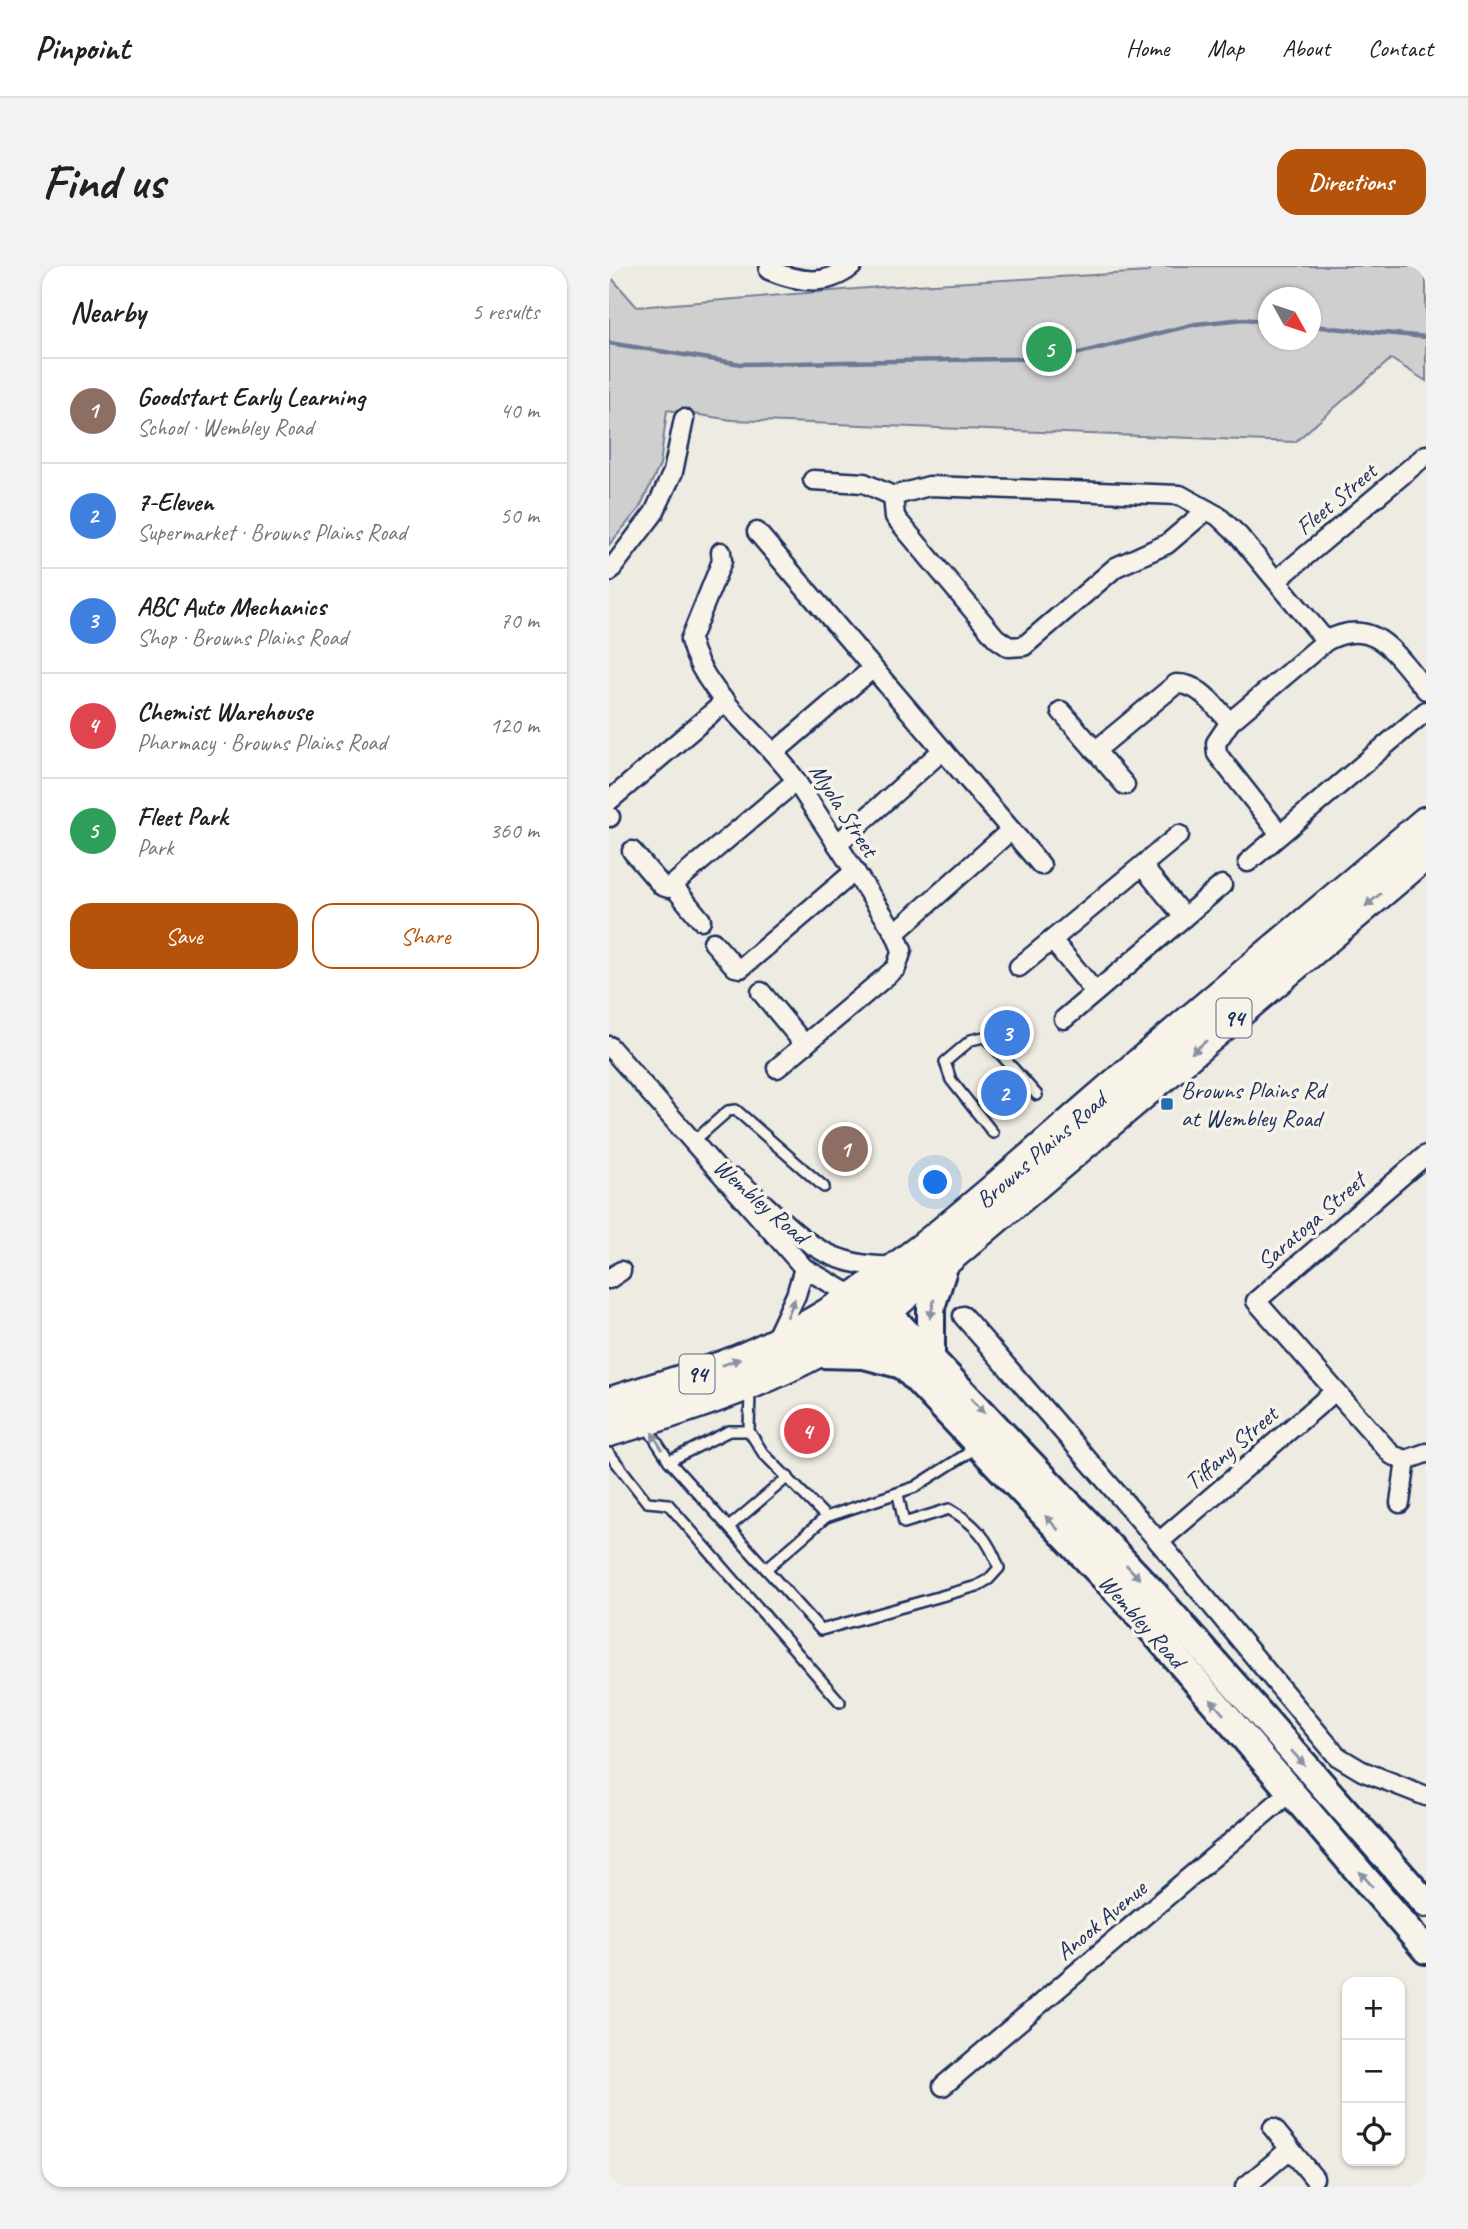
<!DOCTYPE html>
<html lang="en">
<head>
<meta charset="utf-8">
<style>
  :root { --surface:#fff; --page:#f2f2f2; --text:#202124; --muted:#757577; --line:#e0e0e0; --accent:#b45309 }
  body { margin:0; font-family:Caveat,sans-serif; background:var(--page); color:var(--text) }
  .controls { position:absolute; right:21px; bottom:21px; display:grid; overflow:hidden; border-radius:14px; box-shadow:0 2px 5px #0004 }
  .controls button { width:63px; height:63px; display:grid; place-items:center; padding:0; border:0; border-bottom:2px solid var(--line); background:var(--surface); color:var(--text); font:35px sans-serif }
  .compass { position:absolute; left:649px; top:21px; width:63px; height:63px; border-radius:50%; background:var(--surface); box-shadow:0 2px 5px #0004; rotate:130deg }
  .you { position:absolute; left:327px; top:917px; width:24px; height:24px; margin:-18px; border:5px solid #fff; border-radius:50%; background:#1a73e8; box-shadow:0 0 0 10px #1a73e833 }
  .badge { display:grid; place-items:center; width:46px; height:46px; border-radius:50%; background:var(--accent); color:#fff; font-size:23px; font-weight:700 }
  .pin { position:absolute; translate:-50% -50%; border:4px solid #fff; box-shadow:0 2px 7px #0006 }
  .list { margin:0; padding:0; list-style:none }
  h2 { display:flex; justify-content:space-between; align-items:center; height:91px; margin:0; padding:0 28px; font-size:30px }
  h2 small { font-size:23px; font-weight:400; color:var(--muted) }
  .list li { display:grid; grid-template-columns:46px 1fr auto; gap:21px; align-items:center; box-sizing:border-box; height:105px; padding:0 28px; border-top:2px solid var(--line) }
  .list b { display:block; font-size:26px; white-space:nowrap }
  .list p { margin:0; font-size:23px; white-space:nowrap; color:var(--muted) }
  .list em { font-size:23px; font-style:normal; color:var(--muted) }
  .actions { display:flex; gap:14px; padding:21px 28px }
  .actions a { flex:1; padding:16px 0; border:2px solid var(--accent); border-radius:21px; text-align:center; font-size:24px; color:var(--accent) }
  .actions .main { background:var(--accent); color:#fff }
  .icon { flex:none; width:38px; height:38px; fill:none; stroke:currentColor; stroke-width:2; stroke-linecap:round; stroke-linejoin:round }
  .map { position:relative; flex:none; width:817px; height:1921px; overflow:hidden; border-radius:21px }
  header { display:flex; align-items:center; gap:42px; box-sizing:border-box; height:98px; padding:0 35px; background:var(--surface); border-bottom:2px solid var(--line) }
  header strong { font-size:33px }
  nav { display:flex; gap:38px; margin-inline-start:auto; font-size:24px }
  .intro { display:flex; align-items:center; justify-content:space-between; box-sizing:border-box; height:168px; padding:0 42px }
  h1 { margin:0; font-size:49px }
  .button { padding:18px 32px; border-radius:21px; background:var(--accent); color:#fff; font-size:24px; font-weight:700 }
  main { display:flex; gap:42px; padding:0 42px }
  aside { flex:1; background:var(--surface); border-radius:21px; box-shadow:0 2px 5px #0004 }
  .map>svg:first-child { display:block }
  .park { fill:#cfcfcf; stroke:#757f96; stroke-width:2; fill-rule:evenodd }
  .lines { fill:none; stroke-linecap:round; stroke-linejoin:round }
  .stream { stroke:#6e7992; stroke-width:4.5 }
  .service-casing { stroke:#1b2f5e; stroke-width:14 }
  .minor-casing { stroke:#1b2f5e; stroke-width:23 }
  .secondary-casing { stroke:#1b2f5e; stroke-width:32 }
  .primary-casing { stroke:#1b2f5e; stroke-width:35 }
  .service { stroke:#f7f3e8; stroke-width:9 }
  .minor { stroke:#f7f3e8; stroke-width:18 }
  .secondary { stroke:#f7f3e8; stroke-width:26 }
  .primary { stroke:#f7f3e8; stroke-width:30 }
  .oneway { fill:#8991a3 }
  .poi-dot { fill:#1f6fb2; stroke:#f7f3e8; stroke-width:2.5 }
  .labels { text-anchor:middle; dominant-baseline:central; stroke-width:7; stroke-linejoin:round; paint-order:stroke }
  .shield { fill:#f7f3e8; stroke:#5d6a87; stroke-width:2 }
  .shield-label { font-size:23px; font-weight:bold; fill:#1b2f5e }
  .street-label { font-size:24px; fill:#1b2f5e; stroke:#f7f3e8 }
  .poi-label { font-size:24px; fill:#1b2f5e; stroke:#f7f3e8; text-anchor:start }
</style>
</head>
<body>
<header>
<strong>Pinpoint</strong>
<nav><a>Home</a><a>Map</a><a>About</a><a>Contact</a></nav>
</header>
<div class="intro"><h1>Find us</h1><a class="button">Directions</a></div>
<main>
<aside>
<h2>Nearby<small>5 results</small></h2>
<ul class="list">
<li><span class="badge" style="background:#8d6e63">1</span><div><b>Goodstart Early Learning</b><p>School · Wembley Road</p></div><em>40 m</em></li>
<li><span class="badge" style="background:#3f7fe0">2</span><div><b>7-Eleven</b><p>Supermarket · Browns Plains Road</p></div><em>50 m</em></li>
<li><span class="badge" style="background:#3f7fe0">3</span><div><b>ABC Auto Mechanics</b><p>Shop · Browns Plains Road</p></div><em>70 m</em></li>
<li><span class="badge" style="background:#e0444e">4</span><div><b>Chemist Warehouse</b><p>Pharmacy · Browns Plains Road</p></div><em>120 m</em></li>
<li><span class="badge" style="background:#2e9e5b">5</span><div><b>Fleet Park</b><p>Park</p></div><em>360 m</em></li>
</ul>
<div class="actions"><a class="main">Save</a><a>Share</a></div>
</aside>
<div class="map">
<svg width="817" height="1921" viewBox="0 0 817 1921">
  <rect width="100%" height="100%" fill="#eeebe2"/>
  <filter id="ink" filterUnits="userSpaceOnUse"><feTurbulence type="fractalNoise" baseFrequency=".0143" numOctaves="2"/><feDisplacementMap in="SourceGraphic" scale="14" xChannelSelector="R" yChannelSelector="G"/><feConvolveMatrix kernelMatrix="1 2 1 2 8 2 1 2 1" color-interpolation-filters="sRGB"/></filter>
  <g filter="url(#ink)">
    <!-- park -->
    <path class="park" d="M542,0H817V115L782,93L686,176L123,154L58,144L51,199L30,243L0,279V9L28,41L271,21L540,6ZM660,32H702V74H660Z"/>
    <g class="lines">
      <!-- stream -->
      <g class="stream">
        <polyline points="702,60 817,71"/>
        <polyline points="0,77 132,98 450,92 587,58 635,53 660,56"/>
      </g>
      <!-- service casing -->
      <g class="service-casing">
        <g id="service">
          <polyline points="384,867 342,814 336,796 362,774 375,771 379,774 428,829"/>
          <polyline points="86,874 119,845 127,844 215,921"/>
          <polyline points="141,1125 140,1165 154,1187 217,1251 306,1221 367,1182"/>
          <polyline points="36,1158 60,1195"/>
          <polyline points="140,1165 120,1165 60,1195 157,1303 217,1251"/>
          <polyline points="0,1187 38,1236 59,1238 231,1436"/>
          <polyline points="120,1261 179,1211"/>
          <path d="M157,1303L212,1364L368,1320L380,1313L390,1302C380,1274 366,1257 340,1243L295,1257L289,1228"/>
        </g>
      </g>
      <!-- minor casing -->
      <g class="minor-casing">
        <g id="minor">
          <path d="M160,4C189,16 218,21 243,0"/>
          <polyline points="204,214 255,217 284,230 320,220 571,229 609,250 630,270 717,375"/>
          <polyline points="284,230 286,251 387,372 400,381 415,380 507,301 558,278 598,244"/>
          <polyline points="148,266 402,564 286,667"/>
          <path d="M112,286L113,295L81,374C95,429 151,466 183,509L286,667L293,684L287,702L168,802"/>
          <polyline points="0,306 45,247 64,206 75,153"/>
          <polyline points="668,314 817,189"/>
          <polyline points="452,445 516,519"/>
          <path d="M486,485L567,418C591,417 605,440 621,456"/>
          <polyline points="166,486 263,403"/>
          <polyline points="0,535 117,435"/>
          <polyline points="0,550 1,551"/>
          <polyline points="402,564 432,599"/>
          <path d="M671,568L608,488L607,477L621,456L717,375C767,348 788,391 817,424"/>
          <polyline points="228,578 334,484"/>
          <polyline points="23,585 53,620 60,622 187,515"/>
          <polyline points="639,596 817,445"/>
          <polyline points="533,600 575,651"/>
          <polyline points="64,620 92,654"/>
          <polyline points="443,674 486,726"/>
          <polyline points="104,676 126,701 132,702 246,605"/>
          <polyline points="410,701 570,569"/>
          <polyline points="152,726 196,779"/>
          <polyline points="455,753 613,619"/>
          <polyline points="0,780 195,1002 246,1031"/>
          <polyline points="817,889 647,1035 783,1189 797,1194 817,1187"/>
          <path d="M127,913C183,960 207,1003 286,1000"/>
          <polyline points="0,1013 12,1005"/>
          <polyline points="354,1050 550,1276 728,1490 753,1505 817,1530"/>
          <polyline points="165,1076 187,1029 195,1002"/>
          <polyline points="791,1237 797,1194"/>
          <polyline points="550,1276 725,1126"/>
          <polyline points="334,1820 681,1526"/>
          <polyline points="664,1862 705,1912"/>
          <polyline points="636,1921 681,1883"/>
        </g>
      </g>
      <!-- secondary casing -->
      <g class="secondary-casing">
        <g id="secondary">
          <polyline points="258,1036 277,1045 547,1330 817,1637"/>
          <polyline points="249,1040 256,1059 527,1345 817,1684"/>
          <polyline points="210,1088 255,1089 297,1100"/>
          <polyline points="322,1091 322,1041 336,997"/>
        </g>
      </g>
      <!-- primary casing -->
      <g class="primary-casing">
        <g id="primary">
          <path d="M0,1137C55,1119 113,1105 165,1078C284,1018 381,927 481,840C592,744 705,651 817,556"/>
          <path d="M0,1165C104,1135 186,1106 277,1045L817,588"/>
        </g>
      </g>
      <!-- service -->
      <use href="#service" class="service"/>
      <!-- minor -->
      <use href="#minor" class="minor"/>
      <!-- secondary -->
      <use href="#secondary" class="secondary"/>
      <!-- primary -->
      <use href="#primary" class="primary"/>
    </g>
    <!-- one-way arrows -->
    <defs><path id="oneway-solid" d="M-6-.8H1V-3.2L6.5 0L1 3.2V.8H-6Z" transform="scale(1.75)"/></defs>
    <g class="oneway">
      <use href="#oneway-solid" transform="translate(764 634) rotate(140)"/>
      <use href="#oneway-solid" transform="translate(590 781) rotate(140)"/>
      <use href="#oneway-solid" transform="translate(182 1042) rotate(-67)"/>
      <use href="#oneway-solid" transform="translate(323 1043) rotate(101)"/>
      <use href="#oneway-solid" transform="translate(122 1096) rotate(-21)"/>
      <use href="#oneway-solid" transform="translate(369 1140) rotate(47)"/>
      <use href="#oneway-solid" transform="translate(48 1175) rotate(-122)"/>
      <use href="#oneway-solid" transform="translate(443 1257) rotate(-133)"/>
      <use href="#oneway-solid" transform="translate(524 1306) rotate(47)"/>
      <use href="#oneway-solid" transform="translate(608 1441) rotate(-131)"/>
      <use href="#oneway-solid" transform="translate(689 1492) rotate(49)"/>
      <use href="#oneway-solid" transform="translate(757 1613) rotate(-131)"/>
    </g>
  </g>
  <!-- markers -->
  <rect class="poi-dot" x="551" y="831" width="14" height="14" rx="3.5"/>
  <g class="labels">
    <!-- shield labels -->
    <g class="shield">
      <rect x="607.5" y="732.5" width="35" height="39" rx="5"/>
      <rect x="70.5" y="1088.5" width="35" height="39" rx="5"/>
    </g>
    <g class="shield-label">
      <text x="625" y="752">94</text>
      <text x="88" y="1108">94</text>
    </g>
    <!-- street labels -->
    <g class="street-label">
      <text transform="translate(727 233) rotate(-40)">Fleet Street</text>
      <text transform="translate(235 544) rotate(57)">Myola Street</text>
      <text transform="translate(432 884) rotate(-41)">Browns Plains Road</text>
      <text transform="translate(152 935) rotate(41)">Wembley Road</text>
      <text transform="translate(702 955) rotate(-41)">Saratoga Street</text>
      <text transform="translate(622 1182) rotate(-41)">Tiffany Street</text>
      <text transform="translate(533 1355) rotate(48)">Wembley Road</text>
      <text transform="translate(492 1654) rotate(-40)">Anook Avenue</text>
    </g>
    <!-- poi labels -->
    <g class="poi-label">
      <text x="572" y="824">Browns Plains Rd<tspan x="572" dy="28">at Wembley Road</tspan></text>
    </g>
  </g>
</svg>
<div class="controls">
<button>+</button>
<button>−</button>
<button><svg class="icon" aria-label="locate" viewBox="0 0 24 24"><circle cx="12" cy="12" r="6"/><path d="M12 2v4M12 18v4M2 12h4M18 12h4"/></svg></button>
</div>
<svg class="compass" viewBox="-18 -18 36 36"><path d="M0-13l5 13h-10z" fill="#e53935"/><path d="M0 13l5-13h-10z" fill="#757577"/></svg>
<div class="you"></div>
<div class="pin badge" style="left:236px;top:883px;background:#8d6e63">1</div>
<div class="pin badge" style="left:395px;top:827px;background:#3f7fe0">2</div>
<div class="pin badge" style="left:398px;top:767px;background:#3f7fe0">3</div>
<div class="pin badge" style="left:198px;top:1165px;background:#e0444e">4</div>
<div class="pin badge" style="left:440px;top:83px;background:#2e9e5b">5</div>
</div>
</main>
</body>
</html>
